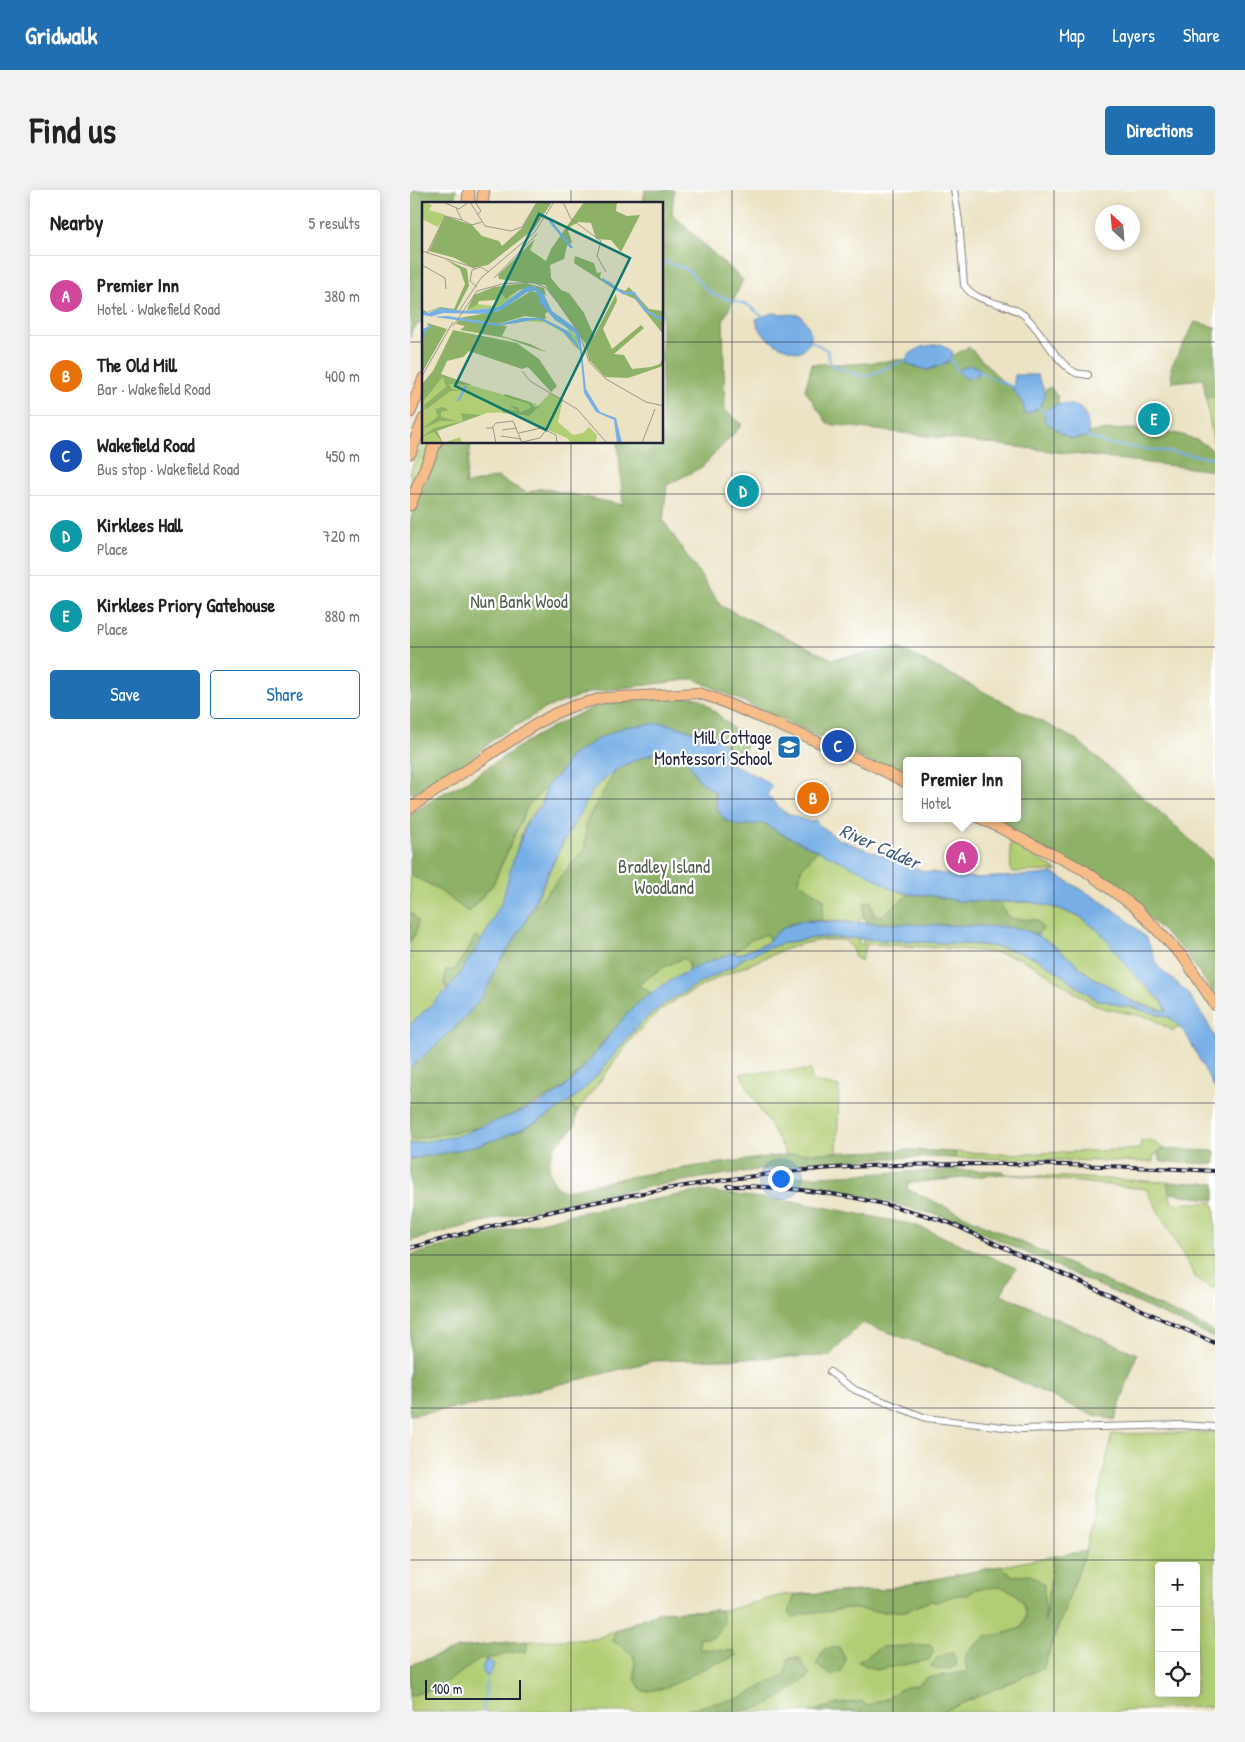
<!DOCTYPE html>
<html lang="en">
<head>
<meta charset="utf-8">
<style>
  :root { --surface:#fff; --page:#f2f2f2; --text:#222; --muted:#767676; --line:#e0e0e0; --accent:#1f6fb2 }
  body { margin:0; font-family:"Patrick Hand",sans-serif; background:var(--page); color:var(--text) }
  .controls { position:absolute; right:15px; bottom:15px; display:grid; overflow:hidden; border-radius:5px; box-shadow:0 2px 12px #0003 }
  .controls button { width:45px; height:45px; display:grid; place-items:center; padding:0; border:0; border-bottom:1px solid var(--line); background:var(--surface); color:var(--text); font:25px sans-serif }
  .compass { position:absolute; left:685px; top:15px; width:45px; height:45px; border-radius:50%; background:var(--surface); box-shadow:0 2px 12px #0003; rotate:334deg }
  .scale { position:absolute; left:15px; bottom:12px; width:96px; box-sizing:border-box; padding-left:5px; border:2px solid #22223b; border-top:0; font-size:14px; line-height:18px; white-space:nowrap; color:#22223b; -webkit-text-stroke:4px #fff; paint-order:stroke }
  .you { position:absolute; left:370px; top:988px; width:18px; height:18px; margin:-12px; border:4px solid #fff; border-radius:50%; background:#1a73e8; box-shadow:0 0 0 8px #1a73e833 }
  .badge { display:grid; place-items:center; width:32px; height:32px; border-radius:50%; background:var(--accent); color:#fff; font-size:16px; font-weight:700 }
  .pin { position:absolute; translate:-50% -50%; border:2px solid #fff; box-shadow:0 1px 5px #0006 }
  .popup { position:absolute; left:493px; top:567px; width:118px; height:65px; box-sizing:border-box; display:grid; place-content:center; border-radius:5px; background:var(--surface); filter:drop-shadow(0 1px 4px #0005); font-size:16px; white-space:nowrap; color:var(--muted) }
  .popup b { font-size:19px; color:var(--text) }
  .popup::after { content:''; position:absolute; left:50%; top:100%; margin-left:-10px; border:10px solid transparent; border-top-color:var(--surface) }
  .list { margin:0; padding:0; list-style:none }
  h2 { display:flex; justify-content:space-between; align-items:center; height:65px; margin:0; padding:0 20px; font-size:21px }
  h2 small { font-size:16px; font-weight:400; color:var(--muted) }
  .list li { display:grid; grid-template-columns:32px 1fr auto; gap:15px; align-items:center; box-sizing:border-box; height:80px; padding:0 20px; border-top:1px solid var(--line) }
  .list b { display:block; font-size:19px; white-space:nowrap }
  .list p { margin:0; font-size:16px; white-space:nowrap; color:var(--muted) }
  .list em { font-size:16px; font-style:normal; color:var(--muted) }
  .actions { display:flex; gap:10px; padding:15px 20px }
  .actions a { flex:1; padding:11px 0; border:1px solid var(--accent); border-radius:5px; text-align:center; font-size:18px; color:var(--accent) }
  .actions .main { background:var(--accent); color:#fff }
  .icon { flex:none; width:28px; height:28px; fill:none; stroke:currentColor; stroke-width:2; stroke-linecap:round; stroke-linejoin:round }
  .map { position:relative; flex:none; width:805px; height:1522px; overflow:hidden; border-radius:5px }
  header { display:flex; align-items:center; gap:30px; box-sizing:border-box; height:70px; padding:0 25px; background:var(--accent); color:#fff }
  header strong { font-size:24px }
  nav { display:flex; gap:28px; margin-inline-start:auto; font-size:18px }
  .intro { display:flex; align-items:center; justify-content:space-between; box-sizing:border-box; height:120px; padding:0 30px }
  h1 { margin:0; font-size:35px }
  .button { padding:12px 22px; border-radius:5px; background:var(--accent); color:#fff; font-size:18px; font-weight:700 }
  main { display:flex; gap:30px; padding:0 30px }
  aside { flex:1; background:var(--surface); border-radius:5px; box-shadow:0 2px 12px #0003 }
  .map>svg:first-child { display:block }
  .green { fill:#b2ce74; stroke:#6a7858; fill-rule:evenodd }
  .forest { fill:#8db166; stroke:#586a50 }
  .water { fill:#77afe6; stroke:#4c6890 }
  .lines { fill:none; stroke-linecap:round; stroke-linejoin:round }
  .stream { stroke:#77afe6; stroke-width:2 }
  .minor-casing { stroke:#868280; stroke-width:8 }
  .trunk-casing { stroke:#868280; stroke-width:12 }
  .motorway-casing { stroke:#868280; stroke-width:13 }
  .minor { stroke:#fff; stroke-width:6 }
  .trunk { stroke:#f7bd88; stroke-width:10 }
  .motorway { stroke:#f7bd88; stroke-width:11 }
  .rail-casing { stroke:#22223b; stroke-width:4 }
  .rail { stroke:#fff; stroke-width:2; stroke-dasharray:5.5; stroke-linecap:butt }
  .grid { fill:none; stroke:#22223b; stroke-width:1; stroke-opacity:0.55 }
  .labels { text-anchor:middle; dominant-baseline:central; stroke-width:4.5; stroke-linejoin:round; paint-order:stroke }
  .park-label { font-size:18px; fill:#545e4f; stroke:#fff }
  .poi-label { font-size:18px; fill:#22223b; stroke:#fff; text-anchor:end }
  .water-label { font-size:19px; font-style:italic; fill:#445a7f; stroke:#fff }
  .inset-river { fill:none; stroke:#77afe6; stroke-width:2.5 }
  .inset-road { fill:none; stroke:#9b968d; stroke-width:1 }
  .view { fill:#0f766e; fill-opacity:0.15; stroke:#0f766e; stroke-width:2.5 }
  .inset-edge { fill:none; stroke:#22223b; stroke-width:2.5 }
</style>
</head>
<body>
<header>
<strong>Gridwalk</strong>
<nav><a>Map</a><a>Layers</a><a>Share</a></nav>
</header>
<div class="intro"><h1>Find us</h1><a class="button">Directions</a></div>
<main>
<aside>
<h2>Nearby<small>5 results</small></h2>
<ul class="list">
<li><span class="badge" style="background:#d1479c">A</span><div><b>Premier Inn</b><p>Hotel · Wakefield Road</p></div><em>380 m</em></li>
<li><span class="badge" style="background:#e8710a">B</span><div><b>The Old Mill</b><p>Bar · Wakefield Road</p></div><em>400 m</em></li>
<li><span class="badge" style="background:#1a4fb4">C</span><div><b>Wakefield Road</b><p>Bus stop · Wakefield Road</p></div><em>450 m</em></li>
<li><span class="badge" style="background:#0f9aa8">D</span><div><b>Kirklees Hall</b><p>Place</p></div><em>720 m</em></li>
<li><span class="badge" style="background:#0f9aa8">E</span><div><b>Kirklees Priory Gatehouse</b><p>Place</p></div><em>880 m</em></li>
</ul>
<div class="actions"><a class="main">Save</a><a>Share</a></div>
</aside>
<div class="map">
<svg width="805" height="1522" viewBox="0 0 805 1522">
  <rect width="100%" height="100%" fill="#fff"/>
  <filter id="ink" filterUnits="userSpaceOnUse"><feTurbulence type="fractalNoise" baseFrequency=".02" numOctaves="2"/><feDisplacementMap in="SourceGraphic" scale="10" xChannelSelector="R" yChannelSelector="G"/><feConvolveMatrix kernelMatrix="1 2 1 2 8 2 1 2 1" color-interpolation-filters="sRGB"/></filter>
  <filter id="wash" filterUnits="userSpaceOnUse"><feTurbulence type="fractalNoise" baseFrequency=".0096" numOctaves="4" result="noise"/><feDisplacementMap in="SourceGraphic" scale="20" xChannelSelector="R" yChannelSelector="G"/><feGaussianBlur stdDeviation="1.12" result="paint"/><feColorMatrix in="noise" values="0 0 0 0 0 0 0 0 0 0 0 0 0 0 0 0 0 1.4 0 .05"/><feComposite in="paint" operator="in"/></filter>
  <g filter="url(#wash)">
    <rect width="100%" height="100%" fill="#ebe3c4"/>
    <!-- green -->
    <g class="green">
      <polygon points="805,206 805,262 796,208"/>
      <polygon points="14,252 22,253 0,305 0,282"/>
      <polygon points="206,580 176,632 175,659 122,720 150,658 177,610 184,598"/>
      <path d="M136,597C133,622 124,616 116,633C105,658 102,683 94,708C89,722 80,737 72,750L65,746L58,760L34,794L38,799L0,835V796L2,787L0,782V751L6,743L3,724L0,722V685L25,697L59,722L83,694L117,617Z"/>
      <polygon points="600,651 648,681 601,682"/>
      <path d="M408,660L458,684L482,699L499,704C491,713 480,717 472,726L464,725L461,711L453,725L455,728H450L449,733L412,730L414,709L389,692L391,679Z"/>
      <polygon points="590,712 620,712 651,719 661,724 668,725 691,743 752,812 757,821 720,811 707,804 704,799 683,788 642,754 623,743 628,744 627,730 604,729 596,725"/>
      <polygon points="357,743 360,752 327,765 322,762 341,750"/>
      <path d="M417,747H449V754L453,755V747L460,749C486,750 511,752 537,753C572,756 601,755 634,772L688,811L692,810L715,817L718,816L761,828L769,837L763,841L741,828L693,818L685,814L684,815L631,780L610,768L586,763L538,758L457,754L451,771L445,767L442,759L435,750H413L391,754L371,761L310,787L269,808L251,820L225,844L167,922L159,911C187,893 203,862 226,838C254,808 290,793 326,775C341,756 394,749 417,747Z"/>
      <polygon points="273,768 279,772 278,782 242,804 234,798 228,796 230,793 250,779"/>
      <path d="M401,880L402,891L429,897L427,962L376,965C364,936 342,912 331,883Z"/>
      <polygon points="71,937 48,946 0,954 0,950"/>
      <polygon points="740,950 755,959 750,961 743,967 743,972 545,968 545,962 609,964 730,959 731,951"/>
      <polygon points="594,984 757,992 762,1014 803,1012 805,1019 805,1099 787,1090 736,999"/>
      <path d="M805,1242V1516L692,1522H532L633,1478L676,1361L702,1244ZM749,1376H786V1503H749Z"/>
      <polygon points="644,1366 635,1436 550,1499 467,1522 0,1522 0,1475 49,1458 99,1452 185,1449 249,1422 316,1420 373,1405 470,1400"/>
    </g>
    <!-- forest -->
    <g class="forest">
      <polygon points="0,0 46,0 44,14 14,14 14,130 2,140 0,148"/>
      <polygon points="235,0 264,0 262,24 306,66 333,90 313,131 315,220 332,235 292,277 257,295 253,330 311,416 422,469 489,458 667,550 759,630 805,673 805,805 774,761 714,704 575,628 607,628 607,571 497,571 497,590 367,527 284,489 181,502 136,518 85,548 45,584 17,600 0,603 0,330 32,253 61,253 55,295 87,287 117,303 132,298 213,315 208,253 252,252 252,14 233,14"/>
      <polygon points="785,132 805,137 805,206 796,208 793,189 762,192 761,177"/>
      <path d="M559,157L594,193L603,197V200L613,214L631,216L634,201L640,197L648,207V214L639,218L636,232L660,249L677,247L678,243C711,236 782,236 805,263V281L418,234L395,200L402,174H444L498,169L497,174L518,180L538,172L540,167Z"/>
      <path d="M282,507L291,509L336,550C336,559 336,563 328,566L303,547L253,533L214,537L159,567L154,578L117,617L83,694L58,722L25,697L0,685V625L30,605L56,592L116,552L142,537L186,516L214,511Z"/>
      <path d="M247,562H260L276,567L288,589L305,602V614L330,636L354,633L368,642L408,660L391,679L389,692L414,709L412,730C387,731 377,731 359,750L357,744L341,750L323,763L295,773L278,782L279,772L273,768L250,779L228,795L242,804L217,824L167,884L157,895L141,906L89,931L71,937L0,950V878L49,834L63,816L83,788L84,780L100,758L122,720L175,659L176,632L206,580L220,572Z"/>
      <path d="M499,704L517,705L550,711L590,712L596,725L604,729L627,730L633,739L628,744L596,737L457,733L453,725L455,712L460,711L464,725L472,726C480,717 491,713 499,704Z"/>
      <polygon points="0,722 8,731 6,743 0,751"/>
      <polygon points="65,746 72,750 48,787 38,799 34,794 36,780 44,780 58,760"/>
      <path d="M159,911L167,922C166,927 166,934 163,938C159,944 151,948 147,954C135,969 137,993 154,1001L218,987L288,976L383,964L500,960L545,962V968C467,965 388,974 311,985C206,1001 102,1022 0,1051V969C20,965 41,963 61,957C95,948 131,933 159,911Z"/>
      <polygon points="755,959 805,961 805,974 751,972 748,963 750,960"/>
      <polygon points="540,980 593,981 594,984 498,993 497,999 805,1142 805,1148 540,1028 458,1007 384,994 381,991 386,987"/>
      <polygon points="757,992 805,993 805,1010 760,1003"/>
      <polygon points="292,1001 392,1013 505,1035 606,1078 591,1104 727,1164 705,1230 677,1223 588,1181 452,1133 419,1166 243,1171 71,1214 0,1225 0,1065 162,1024"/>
      <path d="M676,1361L633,1478L532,1522H400L427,1514L452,1511L457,1516L476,1509L493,1498L508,1495L516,1488L555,1482L557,1480L555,1471L557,1462L576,1446L592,1444L611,1438C622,1422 612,1403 593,1398C585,1396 573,1399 565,1399L559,1405H546L526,1412L520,1411L496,1421L474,1422L435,1418L418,1422H401L384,1427L378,1422L385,1405L470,1400L591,1376L603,1386L621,1385L634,1394L635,1431L644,1366Z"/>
      <path d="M310,1420C317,1434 313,1435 304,1447L289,1449L290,1459L323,1461L326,1465C319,1470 312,1471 304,1474C280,1484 259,1502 232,1501L225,1489V1473L223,1465L211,1455L203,1452L205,1441L249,1422Z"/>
      <polygon points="118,1451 116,1463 111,1461 97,1463 88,1467 69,1470 44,1487 23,1499 0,1506 0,1475 49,1458 99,1452"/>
      <polygon points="520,1455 524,1461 519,1470 466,1480 448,1472 471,1457"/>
      <polygon points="429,1457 436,1470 431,1481 420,1485 406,1475 414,1459"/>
      <path d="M543,1463L547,1475C538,1481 530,1481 521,1476C526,1467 533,1464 543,1463Z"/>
      <path d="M379,1468H389L400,1485C386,1496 371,1508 355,1516C334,1522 291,1522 267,1522L332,1507L374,1485Z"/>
    </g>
    <!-- water -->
    <g class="water">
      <path d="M363,123L390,125C402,139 408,153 388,162C370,157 350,149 346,129Z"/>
      <polygon points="531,154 543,162 538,172 518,180 497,174 498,165 511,157"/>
      <polygon points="559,175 569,178 567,186 557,189 547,181"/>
      <path d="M605,185H627C629,190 633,196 634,201C636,213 626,222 615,224L613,214L603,200Z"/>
      <path d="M648,214C653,214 659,214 665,216C677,219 680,236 678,247L660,249L636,232L634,229L635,222L639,218Z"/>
      <path d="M253,533L303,547L317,556L323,575C330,577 357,591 362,596L357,605L374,622L394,630L402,632L405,629L408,634L428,649L513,681L564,688L630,685L643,683L689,710L714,727L737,749L748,777L776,801L797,832L805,849V899L776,844L761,828L718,816L715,817L692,810L689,811L666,796L646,780L624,767L594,758L572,755L417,747C381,750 362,755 330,770L326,775C290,793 255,808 226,838C205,860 190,887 166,906C137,930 97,948 60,957C41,963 20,965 0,969V954C16,951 33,949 49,945C56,943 63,940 70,937C99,926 132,917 156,896C179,876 195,849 215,826C241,797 286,775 323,763L327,765L360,752L359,750C370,738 378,735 393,731L596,737C604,738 614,739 622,743C644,753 660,769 678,784C686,791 697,794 705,800C719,812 738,819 757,821L752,812L724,785L691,743L668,725L661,724L651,719L620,712L550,711L517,705L499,704L482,699L458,684L368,642L354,633L330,636L315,630L308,621L305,602L288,589L276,567L260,562H247L220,572L206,580L184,598L150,658L113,736L84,780C79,813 24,856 0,878V835L38,799L48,787L76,743L93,709L104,667L117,633L134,611L136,597L154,578L159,567L190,548L214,537Z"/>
      <polygon points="76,1470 84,1474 82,1481 77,1488 72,1478"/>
    </g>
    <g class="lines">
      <!-- stream -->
      <g class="stream">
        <polyline points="96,12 103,14"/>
        <polyline points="252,71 277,79 301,104 338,115 353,127"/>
        <polyline points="401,151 417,160 421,175 455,187 498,169"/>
        <polyline points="540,167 547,181"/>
        <polyline points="569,182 603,197"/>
        <polyline points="629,217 635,222"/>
        <polyline points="678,247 697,254 805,268"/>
        <polyline points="73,1522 77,1488"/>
      </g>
    </g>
  </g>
  <g filter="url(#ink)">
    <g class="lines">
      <!-- minor casing -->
      <g class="minor-casing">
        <g id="minor">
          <path d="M544,0L549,31L554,95C567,115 598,111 615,126C631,140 647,174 666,183C670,184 674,184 678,185"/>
          <polyline points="420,1182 445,1200 516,1228 611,1239 770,1235 805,1237"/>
        </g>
      </g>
      <!-- trunk casing -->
      <g class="trunk-casing">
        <g id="trunk">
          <polyline points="0,618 118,539 144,524 163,516 193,508 288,503 304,508 458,573 497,593"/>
          <polyline points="570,628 674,680 726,718 774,768 805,815"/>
        </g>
      </g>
      <!-- motorway casing -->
      <g class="motorway-casing">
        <g id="motorway">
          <polyline points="58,14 59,0"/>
          <polyline points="72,14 74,0"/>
          <polyline points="0,222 14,188"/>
          <polyline points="0,263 14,229"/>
          <polyline points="0,315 26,252"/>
        </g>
      </g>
      <!-- minor -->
      <use href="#minor" class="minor"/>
      <!-- trunk -->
      <use href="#trunk" class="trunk"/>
      <!-- motorway -->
      <use href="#motorway" class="motorway"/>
      <!-- rail casing -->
      <g class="rail-casing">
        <g id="rail">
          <path d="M318,996C393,996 468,1009 540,1033L805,1153"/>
          <path d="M0,1058C55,1043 110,1028 166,1016C242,1000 319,988 397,980C463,974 530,974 597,974C666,975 736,977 805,981"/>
        </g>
      </g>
      <!-- rail -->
      <use href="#rail" class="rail"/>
    </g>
  </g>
  <!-- grid -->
  <path class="grid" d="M161,0V14M322,0V1522M483,0V1522M644,0V1522M0,152H14M252,152H805M161,252V1522M0,304H805M0,457H805M0,609H805M0,761H805M0,913H805M0,1065H805M0,1218H805M0,1370H805"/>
  <!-- icons -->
  <defs>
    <g id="school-square" transform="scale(1.25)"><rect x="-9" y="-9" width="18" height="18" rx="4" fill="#1f6fb2" stroke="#fff"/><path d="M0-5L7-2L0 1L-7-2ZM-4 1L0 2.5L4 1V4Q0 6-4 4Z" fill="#fff"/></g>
  </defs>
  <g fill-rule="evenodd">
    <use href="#school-square" x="379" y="557"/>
  </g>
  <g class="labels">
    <!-- park labels -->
    <g class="park-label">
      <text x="109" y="411">Nun Bank Wood</text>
      <text x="254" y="676">Bradley Island<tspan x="254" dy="21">Woodland</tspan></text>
    </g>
    <!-- poi labels -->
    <g class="poi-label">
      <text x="362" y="547">Mill Cottage<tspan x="362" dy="21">Montessori School</tspan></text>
    </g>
    <!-- water labels -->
    <g class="water-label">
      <text transform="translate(470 656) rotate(24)">River Calder</text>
    </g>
  </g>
  <!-- overview -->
  <g transform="translate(12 12)">
    <rect width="241" height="241" fill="#ebe3c4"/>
    <path d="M0,0L10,3L7,8L24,13L16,25L0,17ZM100,87L77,105L42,109L56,102L72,104L77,89L88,95ZM117,116L143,130L153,144L145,125L148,127L154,134L158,149L150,142L142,131L123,120L100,119L85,125L100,118ZM22,174L26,177L115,202L110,209L65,211L15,229L21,241L38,235L40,241H0V201ZM128,191L141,197L136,220L151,233L161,231L167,225L175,233L174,240L149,241L145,236L91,213L107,214Z" fill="#b2ce74"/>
    <path d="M115,0H130L112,27L66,63L51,66L33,56L7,49L23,14L50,23L60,34L77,39L80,44L100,26ZM162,0H195L194,9L205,14L218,13L199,50L189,38L174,37L169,21L157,20L149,24L146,29L150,40L145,44L142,57L128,63L129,76L139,88L147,91L162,111L172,134L194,92L195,99L181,127L190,147L219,123L222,126L192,152L202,153L210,167L229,165L238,162L241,155V164L206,176L183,175L167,158L163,141L123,83L77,77L76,73L113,37L108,48L124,59L129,47ZM153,54L172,61L175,71L179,70L178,76L190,81L195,89L152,61ZM23,57L45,67L47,84L34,109L18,106L4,111L0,107L5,110L18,105L32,107L43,82L38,67ZM104,81L122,86L124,94L112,84L97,88L84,97L78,89V95L73,98L57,99L55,103L45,108L52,93L72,85ZM207,85L227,107L241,109V132L213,97L199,91L198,87L203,89ZM109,89L117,91L118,99L127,109L123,112L124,117L103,114L76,122L37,116L77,109ZM36,118L85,124L80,134L108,142L126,151L84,136L38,128L43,124L34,122ZM5,121L25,127L0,171V136L2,127L7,125ZM31,128L95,141L117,157L135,184L129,190L106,165L100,167L47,149L41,155L25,159L19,172L50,183L27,182L30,187L40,189H29L3,208L2,203L24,185L21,175L0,201V182L11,169ZM83,192L108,200L112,205L119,203L107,214L81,211L78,206L96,209L87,203L96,205L98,210L109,206L107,202L82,194ZM21,205L27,208L19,210V215L35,219H18L0,227L16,214L13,207ZM39,211L59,213L15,229L21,241L12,230L0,235L12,226L41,219Z" fill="#8db166"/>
    <path d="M104,85L112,84L121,91L130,109L152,125L158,133L164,187L178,210L194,216L200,241H195L192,218L174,210L162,191L158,148L140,129L117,117L75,124L0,113V108L7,111L18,106L43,109L77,105ZM114,89L118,101L133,118L153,131L158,146L146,129L120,116H100L78,122L25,114L7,115L21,111L67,112L81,107L105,90Z" fill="#77afe6" fill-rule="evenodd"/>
    <path class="inset-river" d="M128,19L150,46M180,77L201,91H212L223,108L242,119M0,144L2,128L9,124M36,199L44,184"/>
    <path class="inset-road" d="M21,0L37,7L47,0M48,0L63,24L89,29L100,25L115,0M53,0L59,9L55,13M141,0L149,17L179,39L175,54L184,70M34,6L40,18L50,23L60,20M0,49L53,66M5,51L23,14L40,18M0,63L23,76L24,87M72,76L115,32M55,85L48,79L50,68L59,65L67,70M37,109L59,76L112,31L132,0M31,124L55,89L80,82L111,80L124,86L156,126L167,160L184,177L224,200L242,204M100,169L108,179L155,207L185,241M0,174L31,120M64,226H71L74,241M70,226L74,221L91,219L100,241M80,228L95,226M97,231L119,226L134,233L135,241M79,234L99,237M100,240L118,236L124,228M220,241L233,207"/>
    <path class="view" d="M117,12L208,56L124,228L33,184Z"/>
    <rect width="241" height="241" class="inset-edge"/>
  </g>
</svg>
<div class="controls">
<button>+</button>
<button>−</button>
<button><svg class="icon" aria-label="locate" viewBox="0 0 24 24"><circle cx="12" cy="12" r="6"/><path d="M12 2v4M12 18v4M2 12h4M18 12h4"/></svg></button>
</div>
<svg class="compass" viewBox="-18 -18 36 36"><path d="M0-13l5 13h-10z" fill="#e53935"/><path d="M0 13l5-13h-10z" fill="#767676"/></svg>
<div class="scale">100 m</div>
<div class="you"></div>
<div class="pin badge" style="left:552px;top:667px;background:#d1479c">A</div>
<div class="popup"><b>Premier Inn</b>Hotel</div>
<div class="pin badge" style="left:403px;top:608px;background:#e8710a">B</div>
<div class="pin badge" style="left:428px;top:556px;background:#1a4fb4">C</div>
<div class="pin badge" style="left:333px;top:301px;background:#0f9aa8">D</div>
<div class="pin badge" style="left:744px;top:229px;background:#0f9aa8">E</div>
</div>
</main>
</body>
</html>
